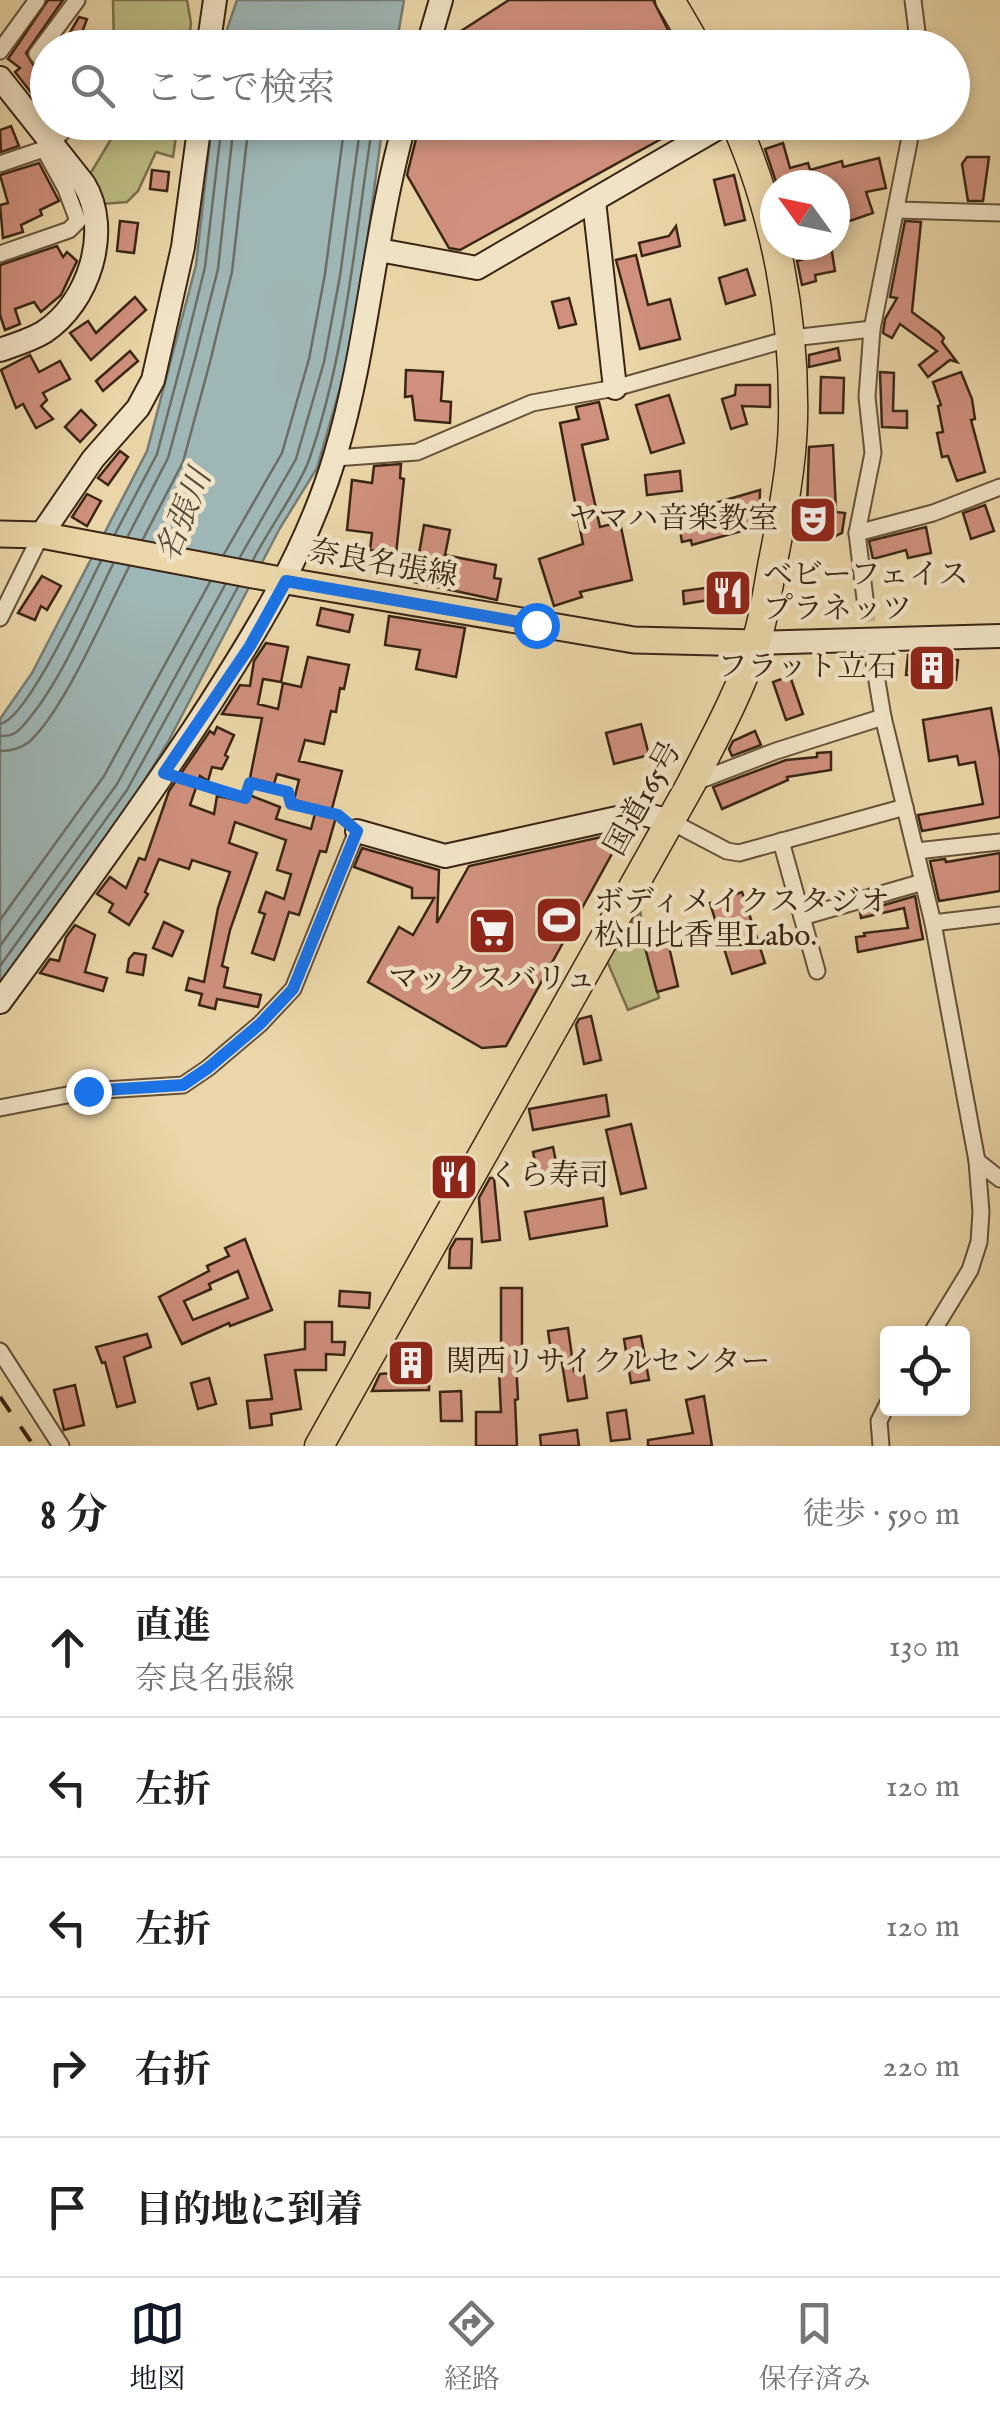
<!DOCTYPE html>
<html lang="ja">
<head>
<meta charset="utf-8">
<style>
  :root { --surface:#fff; --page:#f2f2f2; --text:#222; --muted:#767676; --line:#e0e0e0; --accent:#111827 }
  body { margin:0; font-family:"IM FELL English","Noto Serif JP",serif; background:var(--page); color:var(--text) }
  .controls { position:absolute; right:30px; bottom:30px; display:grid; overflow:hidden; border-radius:10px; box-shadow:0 5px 15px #0003 }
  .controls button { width:90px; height:90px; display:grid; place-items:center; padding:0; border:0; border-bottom:2px solid var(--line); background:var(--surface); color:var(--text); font:50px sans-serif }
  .compass { position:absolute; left:760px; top:170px; width:90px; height:90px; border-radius:50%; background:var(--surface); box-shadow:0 5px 15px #0003; rotate:303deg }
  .stop { position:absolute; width:30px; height:30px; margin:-22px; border:8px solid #1a73e8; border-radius:50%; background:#fff }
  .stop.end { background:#1a73e8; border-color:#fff; box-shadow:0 2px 10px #0008 }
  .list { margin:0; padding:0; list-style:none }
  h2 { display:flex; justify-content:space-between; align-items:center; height:130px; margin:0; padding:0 40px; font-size:42px }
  h2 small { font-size:32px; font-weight:400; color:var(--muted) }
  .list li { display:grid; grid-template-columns:65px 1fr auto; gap:30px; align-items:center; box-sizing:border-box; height:140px; padding:0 40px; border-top:2px solid var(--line) }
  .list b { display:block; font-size:38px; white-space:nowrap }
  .list p { margin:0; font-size:32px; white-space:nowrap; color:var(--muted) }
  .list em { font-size:32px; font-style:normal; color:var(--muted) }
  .icon { flex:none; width:55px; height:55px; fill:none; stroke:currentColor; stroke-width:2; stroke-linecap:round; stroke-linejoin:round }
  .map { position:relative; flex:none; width:1000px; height:1446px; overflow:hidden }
  .search { position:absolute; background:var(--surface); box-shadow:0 5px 15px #0003; left:30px; right:30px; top:30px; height:110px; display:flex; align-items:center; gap:25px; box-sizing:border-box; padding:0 35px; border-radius:55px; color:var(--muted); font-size:38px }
  .sheet { height:830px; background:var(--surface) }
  nav { display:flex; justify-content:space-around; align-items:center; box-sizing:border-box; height:140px; border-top:2px solid var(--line); background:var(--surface); font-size:28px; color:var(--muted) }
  nav a { display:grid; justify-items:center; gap:5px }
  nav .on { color:var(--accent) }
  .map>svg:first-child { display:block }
  .green { fill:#bcbc84; stroke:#7b704c; stroke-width:2.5 }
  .water { fill:#9eb6b5; stroke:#767c75; stroke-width:2.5 }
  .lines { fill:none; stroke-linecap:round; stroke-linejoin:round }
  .shore { stroke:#6c6e64; stroke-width:2.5 }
  .building { fill:#d0907d; stroke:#3a2514; stroke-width:2.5; fill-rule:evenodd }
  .street-tunnel { stroke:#c7b38a; stroke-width:15; stroke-dasharray:15 8; stroke-linecap:butt }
  .street-casing { stroke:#665139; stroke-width:19 }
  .secondary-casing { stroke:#3a2514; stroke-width:26 }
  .primary-casing { stroke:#3a2514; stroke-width:29 }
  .highway-casing { stroke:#3a2514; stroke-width:31 }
  .path { stroke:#3a2514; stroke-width:2.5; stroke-dasharray:8 5; stroke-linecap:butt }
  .street { stroke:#f1e4c6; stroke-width:15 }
  .secondary { stroke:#f1e4c6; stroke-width:22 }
  .primary { stroke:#ead6a8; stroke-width:25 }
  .highway { stroke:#ead6a8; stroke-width:28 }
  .rail { stroke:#3a2514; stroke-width:4; stroke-dasharray:18 18; stroke-linecap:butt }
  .route { stroke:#1a73e8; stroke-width:12 }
  .labels { text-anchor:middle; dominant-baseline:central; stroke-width:9; stroke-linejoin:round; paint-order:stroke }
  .poi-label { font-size:30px; fill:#3a2514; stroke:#f1e4c6; text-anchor:start }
  .street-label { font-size:30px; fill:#3a2514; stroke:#f1e4c6 }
  .water-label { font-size:32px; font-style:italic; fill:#53493c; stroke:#f1e4c6 }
</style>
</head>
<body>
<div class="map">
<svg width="1000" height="1446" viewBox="0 0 1000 1446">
  <rect width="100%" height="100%" fill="#ead6a8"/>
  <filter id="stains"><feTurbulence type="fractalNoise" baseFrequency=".002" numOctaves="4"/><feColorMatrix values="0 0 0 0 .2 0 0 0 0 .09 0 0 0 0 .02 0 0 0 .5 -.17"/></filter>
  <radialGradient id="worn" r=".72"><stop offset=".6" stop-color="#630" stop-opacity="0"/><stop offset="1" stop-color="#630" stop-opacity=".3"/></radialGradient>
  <!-- green -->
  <g class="green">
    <polygon points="113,0 187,0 191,23 188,47 114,47"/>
    <polygon points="116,123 178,123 173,157 156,152 138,191 127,202 102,204 90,174 116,131"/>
    <polygon points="640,911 659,998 628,1010 607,961"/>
  </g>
  <!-- water -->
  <g class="water">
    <polygon points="237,0 404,0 396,47 221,47"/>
    <polygon points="212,123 383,123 362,280 346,367 317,468 280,528 168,742 135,796 0,983 0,719 32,673 147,451 196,265"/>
  </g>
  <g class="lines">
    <!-- shore -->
    <g class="shore">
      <polyline points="115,534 157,454 183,356 205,267 222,122"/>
      <polyline points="128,536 168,458 195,359 218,269 234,122"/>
      <polyline points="143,539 183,462 210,362 232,272 249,122"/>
      <polyline points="224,554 282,453 309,359 325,274 345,122"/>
      <polyline points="240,557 296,459 324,362 340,276 361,122"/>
      <path d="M253,560C268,530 299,488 309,460C347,350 355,236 373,122"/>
      <path d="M0,724C27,720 86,590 101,561"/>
      <path d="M0,736C9,736 15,735 21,728C60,686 88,615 113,564"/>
      <path d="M0,751C11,751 20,749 29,742C64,711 106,611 129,567"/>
      <polyline points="0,920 104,776 210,582"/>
      <polyline points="0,946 117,784 225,585"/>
      <polyline points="0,966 127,790 238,587"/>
    </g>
  </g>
  <!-- building -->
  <g class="building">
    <polygon points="48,0 63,0 26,53 39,74 48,78 48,114 15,72 20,68 8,59"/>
    <polygon points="509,0 653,0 677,48 485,48 482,37 461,31"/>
    <polygon points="79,17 87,19 76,48 61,48"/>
    <polygon points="427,122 692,122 460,250 449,248 407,175 419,127"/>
    <polygon points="11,126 19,146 1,152 0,130"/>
    <polygon points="783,143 790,168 808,163 810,170 842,161 843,167 879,158 886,188 866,192 873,213 835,226 835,185 777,185 765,149"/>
    <polygon points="967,157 989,157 983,201 968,201 962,164"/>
    <polygon points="39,163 59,201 40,210 42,215 21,225 23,232 3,238 0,205 8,203 0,175"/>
    <polygon points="152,170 169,172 167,191 150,189"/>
    <polygon points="734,175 745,220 725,225 714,180"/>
    <polygon points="120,221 138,223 134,253 117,251"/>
    <polygon points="905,221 921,222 912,312 939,332 944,338 942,342 957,362 950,360 928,377 919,365 937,351 900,324 892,338 883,333 885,319 897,298 890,297"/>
    <polygon points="676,226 680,246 642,256 639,243 669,236"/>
    <polygon points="57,246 63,257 67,252 77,261 61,295 41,312 34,302 15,309 20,324 5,330 0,315 0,265"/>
    <polygon points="831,246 835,271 815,275 816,281 802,285 797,261 815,256 814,250"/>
    <polygon points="636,255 648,305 670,299 680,339 640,349 616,260"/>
    <polygon points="747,269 755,295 726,304 719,278"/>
    <polygon points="135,297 146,310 91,360 70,333 88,321 96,333"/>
    <polygon points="569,298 576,324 559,328 552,302"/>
    <polygon points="838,348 840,360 809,367 809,355"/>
    <polygon points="130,351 138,361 103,391 96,381"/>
    <polygon points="30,355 39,372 60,361 70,379 43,393 47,400 41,406 53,419 36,428 23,404 16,408 1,370"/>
    <polygon points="406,370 443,372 441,401 451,402 450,423 415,420 412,396 405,397"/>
    <polygon points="880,372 894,373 893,411 907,411 907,428 882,427"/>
    <polygon points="961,372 972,399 975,419 971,420 985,472 957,481 948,456 942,457 937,433 943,432 938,406 941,405 933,382"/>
    <polygon points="821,377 844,378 843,413 820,413"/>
    <polygon points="736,385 770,385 770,407 742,406 747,424 731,429 722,399 735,395"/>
    <polygon points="669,395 684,443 651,453 636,405"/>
    <polygon points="599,402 608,439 582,445 600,527 620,522 632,580 580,592 582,597 554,606 539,559 583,544 560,423 579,419 576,407"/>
    <polygon points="81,410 96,425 80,442 65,427"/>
    <polygon points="833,445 836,512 845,513 842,533 827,540 799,536 803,508 807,508 809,447"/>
    <polygon points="120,451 128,457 108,485 98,478"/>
    <polygon points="401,464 400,478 404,479 396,554 370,550 372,533 347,530 352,480 372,483 374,466"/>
    <polygon points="680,471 682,491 647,495 645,475"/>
    <polygon points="760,490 759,526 692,545 691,540 682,542 677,514"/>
    <polygon points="87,494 101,501 87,526 72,517"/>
    <polygon points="985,505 994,531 971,539 963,513"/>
    <polygon points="424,525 450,530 445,555 496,565 494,578 501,579 497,600 414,582"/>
    <polygon points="926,527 931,553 908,558 906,550 873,559 869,541"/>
    <polygon points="739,574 744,608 717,613 715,599 684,604 683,591 713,587 711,578"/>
    <polygon points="42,576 61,586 47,610 41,606 35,620 18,613"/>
    <polygon points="321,608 353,615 349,632 317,625"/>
    <polygon points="389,616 465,628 456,677 416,669 420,650 385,645"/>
    <polygon points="266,643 288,647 281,682 263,679 258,704 278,709 283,683 301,687 308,657 349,665 344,689 340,688 336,712 331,711 324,744 305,740 299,761 342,771 330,816 336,817 326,852 320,851 299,915 289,912 274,960 252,953 265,914 259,912 266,892 284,899 291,874 277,870 286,840 235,822 229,843 257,853 230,930 222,966 228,968 224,987 261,995 258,1007 217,999 215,1009 199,1005 202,994 186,990 189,978 204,982 218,908 230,872 192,860 189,869 159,859 145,892 148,894 129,925 109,912 113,904 97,894 110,877 126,888 139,858 145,860 169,791 210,731 214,734 217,727 234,735 225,755 228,757 222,769 212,767 208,781 200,776 190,805 214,814 217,796 247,802 249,795 280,807 276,819 311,829 317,806 294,800 299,780 277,774 274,784 250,778 262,718 222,714 240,685 250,686 254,661"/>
    <polygon points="908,655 958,660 956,680 906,675"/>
    <polygon points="790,676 803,714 786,720 773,682"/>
    <polygon points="991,708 1000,758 1000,817 922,831 918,815 983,804 975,762 959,765 957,756 929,761 923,720"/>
    <polygon points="641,724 649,755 614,764 606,733"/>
    <polygon points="755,731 761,745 732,756 729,749 733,741"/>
    <polygon points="831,752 831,770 787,777 788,780 722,809 713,787 786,760 817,757 817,753"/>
    <polygon points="624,832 506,1046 482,1048 368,982 399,927 413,935 434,898 412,898 412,888 354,867 362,848 439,870 437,923 469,866"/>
    <polygon points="1000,853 1000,891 939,901 930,861 945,859 946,862"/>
    <polygon points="742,892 765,963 732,974 710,903"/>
    <polygon points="915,896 923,939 858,952 856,937 865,936 864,933 908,928 904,908 861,918 860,912"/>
    <polygon points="164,922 183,931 172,956 153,948"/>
    <polygon points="75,925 95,935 85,972 107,978 103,991 40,973 50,959 59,961 66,937"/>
    <polygon points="667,938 678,986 657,992 644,944"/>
    <polygon points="134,953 146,955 143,975 127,972 129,959"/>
    <polygon points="591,1016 601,1060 584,1064 576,1025 579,1019"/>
    <polygon points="606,1095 609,1116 533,1130 529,1109"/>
    <polygon points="631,1124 646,1188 621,1194 606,1130"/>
    <polygon points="553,1147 558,1172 538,1176 533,1152"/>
    <polygon points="490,1178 494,1178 500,1240 482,1242 479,1198"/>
    <polygon points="603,1198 607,1226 530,1239 525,1212"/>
    <path d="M245,1239L272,1310L230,1326L229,1323L182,1344L159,1297L209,1271L207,1266L229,1256L225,1248ZM238,1271L248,1298L193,1320L184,1301L211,1289L209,1284Z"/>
    <polygon points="456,1239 472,1239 471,1268 449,1268 450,1249"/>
    <polygon points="501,1288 522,1288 522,1361 516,1362 518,1399 515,1400 517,1446 476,1446 476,1412 501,1412 498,1350 501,1350"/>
    <polygon points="340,1291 370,1293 369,1308 339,1306"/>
    <polygon points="305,1322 332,1322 332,1342 345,1342 344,1355 326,1354 326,1370 295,1370 301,1409 271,1414 272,1425 250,1428 247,1401 272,1399 265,1355 305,1349"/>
    <polygon points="568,1328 574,1371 583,1369 587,1398 568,1401 561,1357 552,1358 548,1331"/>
    <polygon points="147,1334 151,1347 124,1357 135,1402 117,1407 105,1362 102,1363 96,1347"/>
    <polygon points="641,1336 649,1380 631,1383 624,1339"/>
    <polygon points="429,1351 429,1390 372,1391 380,1374 393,1373 392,1352"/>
    <polygon points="209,1378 216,1404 198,1409 191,1383"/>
    <polygon points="75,1385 84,1425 64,1430 54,1390"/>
    <polygon points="461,1391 462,1421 441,1421 440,1392"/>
    <polygon points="704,1396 712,1446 648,1446 648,1440 693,1433 686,1400"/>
    <polygon points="626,1410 630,1439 611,1441 607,1413"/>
    <polygon points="577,1430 579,1446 541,1446 540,1435"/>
  </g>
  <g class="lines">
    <!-- street-tunnel -->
    <polyline class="street-tunnel" points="866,607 874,663"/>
    <!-- street casing -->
    <g class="street-casing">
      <g id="street">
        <polyline points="913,0 919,48"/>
        <polyline points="0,51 37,0"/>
        <polyline points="48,67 37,54 77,0"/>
        <polyline points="0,164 44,149 73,122"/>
        <polyline points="897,210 1000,213"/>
        <polyline points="0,254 69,230 78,221 66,189 44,149"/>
        <polyline points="335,458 417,452 532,403 615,388 792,338 872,329"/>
        <polyline points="857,533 933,513 1000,487"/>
        <polyline points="866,607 857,533 873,453 867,397 872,329 913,122"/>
        <polyline points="0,618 41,535"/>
        <polyline points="874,663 883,717 933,923 977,1161 981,1212 979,1242 970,1270 931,1334"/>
        <polyline points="693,783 776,751 883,717"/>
        <polyline points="670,821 727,851 739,853 905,807"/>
        <polyline points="781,841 802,917 923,882"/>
        <polyline points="916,851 1000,842"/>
        <polyline points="802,917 817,971"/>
        <polyline points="933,923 1000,915"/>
        <polyline points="0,1108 88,1091 183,1085 208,1068 260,1024 293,989 357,831"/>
        <polyline points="977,1161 1000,1179"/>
        <polyline points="0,1351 61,1446"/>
        <polyline points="881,1446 879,1421 888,1403"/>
      </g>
    </g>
    <!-- secondary casing -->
    <g class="secondary-casing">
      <g id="secondary">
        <polyline points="208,48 215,0"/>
        <polyline points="427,48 441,0"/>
        <path d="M0,78L84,184C112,230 89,303 44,332C31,340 14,345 0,350"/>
        <polyline points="594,201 615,388"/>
        <polyline points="379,250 477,268 728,122"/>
        <polyline points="41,535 93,459 138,408 153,380 183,247 200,122"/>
        <polyline points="756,643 1000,636"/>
        <polyline points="357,831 445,856 640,813 670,821"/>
        <path d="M0,1002C67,911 134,819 197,724C252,639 306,554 335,456C368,347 374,231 405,122"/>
      </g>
    </g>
    <!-- primary casing -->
    <g class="primary-casing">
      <polyline id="primary" points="0,534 41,535 275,579 634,640 756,643"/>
    </g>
    <!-- highway casing -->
    <g class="highway-casing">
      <g id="highway">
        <polyline points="670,0 698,48"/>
        <path d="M319,1446L691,784C714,739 739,694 755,645C765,617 768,585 774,556C783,511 792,466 793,420C795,320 776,214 735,122"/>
      </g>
    </g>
    <!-- path -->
    <polyline class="path" points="180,778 245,797 250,783 288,792 291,804 338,815 345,821"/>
    <!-- street -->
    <use href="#street" class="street"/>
    <!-- secondary -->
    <use href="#secondary" class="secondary"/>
    <!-- primary -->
    <use href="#primary" class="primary"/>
    <!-- highway -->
    <use href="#highway" class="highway"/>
    <!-- rail -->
    <polyline class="rail" points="0,1397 34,1446"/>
  </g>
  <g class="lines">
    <!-- route -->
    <polyline class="route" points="88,1091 183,1085 208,1068 260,1024 293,989 357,831 338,815 291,804 288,792 250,783 245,798 164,773 250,646 286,581 536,625"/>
  </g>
  <!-- icons -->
  <defs>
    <g id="theatre-square" transform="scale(2.5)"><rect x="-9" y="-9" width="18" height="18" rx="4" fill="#8f2418" stroke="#f1e4c6"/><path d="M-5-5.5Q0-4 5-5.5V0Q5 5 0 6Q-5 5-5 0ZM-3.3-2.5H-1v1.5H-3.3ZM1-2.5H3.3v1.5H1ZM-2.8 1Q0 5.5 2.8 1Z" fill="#fff"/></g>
    <g id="restaurant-square" transform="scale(2.5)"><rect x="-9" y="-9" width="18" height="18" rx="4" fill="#8f2418" stroke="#f1e4c6"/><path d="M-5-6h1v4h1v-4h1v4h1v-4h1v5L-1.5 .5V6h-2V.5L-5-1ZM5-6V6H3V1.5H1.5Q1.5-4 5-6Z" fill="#fff"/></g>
    <g id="building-square" transform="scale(2.5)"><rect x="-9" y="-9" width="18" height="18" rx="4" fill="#8f2418" stroke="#f1e4c6"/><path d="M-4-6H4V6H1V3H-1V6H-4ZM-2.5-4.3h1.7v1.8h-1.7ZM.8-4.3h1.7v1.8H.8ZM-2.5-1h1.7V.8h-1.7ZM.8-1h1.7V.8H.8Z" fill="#fff"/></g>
    <g id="stadium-square" transform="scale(2.5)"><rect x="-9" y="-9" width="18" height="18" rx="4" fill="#8f2418" stroke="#f1e4c6"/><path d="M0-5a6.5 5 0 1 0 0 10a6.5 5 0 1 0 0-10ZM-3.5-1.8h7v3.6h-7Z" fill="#fff"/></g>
    <g id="supermarket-square" transform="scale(2.5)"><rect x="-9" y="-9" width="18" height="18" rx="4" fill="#8f2418" stroke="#f1e4c6"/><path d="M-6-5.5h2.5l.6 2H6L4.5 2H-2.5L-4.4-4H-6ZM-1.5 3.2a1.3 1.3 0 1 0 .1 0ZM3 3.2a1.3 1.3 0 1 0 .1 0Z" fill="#fff"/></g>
  </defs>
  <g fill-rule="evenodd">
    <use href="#theatre-square" x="813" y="520"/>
    <use href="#restaurant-square" x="728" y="593"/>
    <use href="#building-square" x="932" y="668"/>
    <use href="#stadium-square" x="559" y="920"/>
    <use href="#supermarket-square" x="492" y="931"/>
    <use href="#restaurant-square" x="454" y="1177"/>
    <use href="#building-square" x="411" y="1363"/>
  </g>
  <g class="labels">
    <!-- poi labels -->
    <g class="poi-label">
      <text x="778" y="520" text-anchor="end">ヤマハ音楽教室</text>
      <text x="763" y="576">ベビーフェイス<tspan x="763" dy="34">プラネッツ</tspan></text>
      <text x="897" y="668" text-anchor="end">フラット立石</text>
      <text x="594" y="903">ボディメイクスタジオ<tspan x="594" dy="34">松山比香里Labo.</tspan></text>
      <text x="492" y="980" text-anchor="middle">マックスバリュ</text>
      <text x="489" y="1177">くら寿司</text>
      <text x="446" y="1363">関西リサイクルセンター</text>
    </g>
    <!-- street labels -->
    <g class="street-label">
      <text transform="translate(383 565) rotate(10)">奈良名張線</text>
      <text transform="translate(644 799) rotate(-61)">国道165号</text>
    </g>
    <!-- water labels -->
    <g class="water-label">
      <text transform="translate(185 516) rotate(-68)">名張川</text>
    </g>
  </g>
  <rect width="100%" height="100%" filter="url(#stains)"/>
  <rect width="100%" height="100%" fill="url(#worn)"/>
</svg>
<div class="controls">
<button><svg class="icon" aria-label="locate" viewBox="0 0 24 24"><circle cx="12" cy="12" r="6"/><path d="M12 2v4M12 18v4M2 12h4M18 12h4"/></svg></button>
</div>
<svg class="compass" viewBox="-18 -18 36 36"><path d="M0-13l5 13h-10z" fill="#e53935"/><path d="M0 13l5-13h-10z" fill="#767676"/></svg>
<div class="stop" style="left:536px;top:625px"></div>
<div class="stop end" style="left:88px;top:1091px"></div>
<div class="search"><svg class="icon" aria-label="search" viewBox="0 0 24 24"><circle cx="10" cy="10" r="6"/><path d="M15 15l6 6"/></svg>ここで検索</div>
</div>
<section class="sheet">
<h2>8 分<small>徒歩 · 590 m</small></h2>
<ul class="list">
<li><svg class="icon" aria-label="ahead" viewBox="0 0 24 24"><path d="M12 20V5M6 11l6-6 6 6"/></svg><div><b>直進</b><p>奈良名張線</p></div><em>130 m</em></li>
<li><svg class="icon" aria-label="left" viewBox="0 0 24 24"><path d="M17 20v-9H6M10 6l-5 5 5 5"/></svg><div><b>左折</b></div><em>120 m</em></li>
<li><svg class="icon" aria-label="left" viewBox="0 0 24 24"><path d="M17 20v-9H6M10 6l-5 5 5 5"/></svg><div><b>左折</b></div><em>120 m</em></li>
<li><svg class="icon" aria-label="right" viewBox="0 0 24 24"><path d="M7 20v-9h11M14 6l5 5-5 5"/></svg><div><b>右折</b></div><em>220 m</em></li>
<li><svg class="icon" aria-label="arrive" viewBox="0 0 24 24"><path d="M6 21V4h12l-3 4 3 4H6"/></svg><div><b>目的地に到着</b></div></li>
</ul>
</section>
<nav>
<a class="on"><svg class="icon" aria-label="map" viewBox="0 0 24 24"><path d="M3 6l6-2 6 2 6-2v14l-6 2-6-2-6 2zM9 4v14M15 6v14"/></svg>地図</a>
<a><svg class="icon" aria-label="directions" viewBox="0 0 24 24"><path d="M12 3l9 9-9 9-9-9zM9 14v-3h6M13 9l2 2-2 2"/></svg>経路</a>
<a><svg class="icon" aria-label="saved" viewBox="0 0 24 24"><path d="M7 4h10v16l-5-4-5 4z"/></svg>保存済み</a>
</nav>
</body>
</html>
